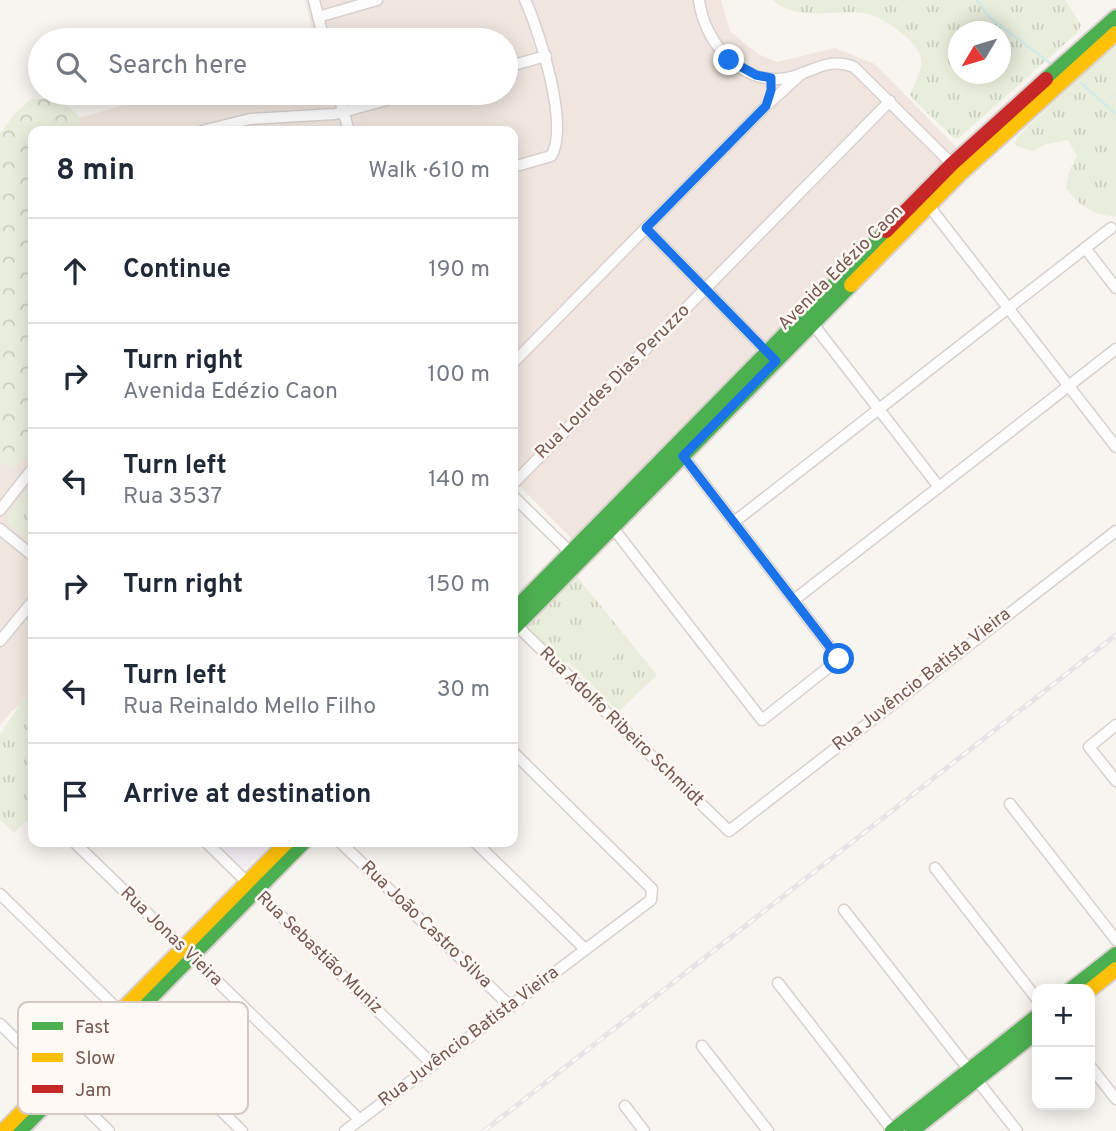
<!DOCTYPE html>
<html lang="en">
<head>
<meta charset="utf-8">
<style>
  :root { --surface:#fff; --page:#f2f2f3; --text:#1f2937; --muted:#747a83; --line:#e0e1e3 }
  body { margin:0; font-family:Overpass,sans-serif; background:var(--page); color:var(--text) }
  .controls { position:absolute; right:21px; bottom:21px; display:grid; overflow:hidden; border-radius:14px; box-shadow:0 4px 18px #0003 }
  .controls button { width:63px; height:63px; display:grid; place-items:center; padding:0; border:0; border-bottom:2px solid var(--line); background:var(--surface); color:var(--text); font:35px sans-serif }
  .compass { position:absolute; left:948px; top:21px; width:63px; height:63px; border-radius:50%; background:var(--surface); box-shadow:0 4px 18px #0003; rotate:232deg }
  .stop { position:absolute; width:21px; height:21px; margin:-16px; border:5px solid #1a73e8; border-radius:50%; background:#fff }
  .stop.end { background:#1a73e8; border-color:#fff; box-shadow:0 2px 7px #0008 }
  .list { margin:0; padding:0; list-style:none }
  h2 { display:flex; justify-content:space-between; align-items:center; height:91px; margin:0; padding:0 28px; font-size:30px }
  h2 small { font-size:23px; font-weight:400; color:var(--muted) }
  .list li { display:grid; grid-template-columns:46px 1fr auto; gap:21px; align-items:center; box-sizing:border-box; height:105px; padding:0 28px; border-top:2px solid var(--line) }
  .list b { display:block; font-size:26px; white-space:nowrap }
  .list p { margin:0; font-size:23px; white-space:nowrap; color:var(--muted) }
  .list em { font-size:23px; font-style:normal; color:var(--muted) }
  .icon { flex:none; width:38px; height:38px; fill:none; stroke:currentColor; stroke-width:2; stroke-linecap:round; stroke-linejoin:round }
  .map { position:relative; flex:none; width:1116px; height:1131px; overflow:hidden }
  .search { position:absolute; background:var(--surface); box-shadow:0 4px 18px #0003; left:28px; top:28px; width:490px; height:77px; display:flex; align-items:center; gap:18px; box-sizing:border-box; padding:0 24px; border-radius:38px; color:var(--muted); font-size:26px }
  .panel { position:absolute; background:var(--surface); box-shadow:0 4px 18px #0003; left:28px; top:126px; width:490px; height:721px; border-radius:14px }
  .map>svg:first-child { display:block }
  .residential { fill:#f0e6df }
  .education { fill:#f4eef5 }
  .grass { fill:url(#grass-tufts); fill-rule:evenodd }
  .forest { fill:url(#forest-crowns) }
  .pitch { fill:#e9eedc }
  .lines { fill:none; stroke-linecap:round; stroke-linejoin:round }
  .stream { stroke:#d2eae8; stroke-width:2.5 }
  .street-casing { stroke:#d8d1ce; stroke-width:13 }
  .fast-casing { stroke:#d8d0cc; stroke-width:18 }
  .slow-casing { stroke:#d8d0cc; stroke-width:18 }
  .jam-casing { stroke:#d8d0cc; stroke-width:18 }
  .street { stroke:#fefdfd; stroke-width:10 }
  .fast { stroke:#4caf50; stroke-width:14 }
  .slow { stroke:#ffc107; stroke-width:14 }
  .jam { stroke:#c62828; stroke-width:14 }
  .rail-casing { stroke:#e6e4e7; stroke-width:5 }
  .rail { stroke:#fef9f4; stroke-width:2.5; stroke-dasharray:8; stroke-linecap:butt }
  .route { stroke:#1a73e8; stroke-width:9 }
  .labels { text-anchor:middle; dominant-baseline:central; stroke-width:5; stroke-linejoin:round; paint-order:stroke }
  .street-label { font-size:18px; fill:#775850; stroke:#fef9f4 }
  .key { fill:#fef9f4; stroke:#d6c9c3; stroke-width:2 }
  .key-label { font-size:19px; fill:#775850 }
</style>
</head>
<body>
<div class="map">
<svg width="1116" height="1131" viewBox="0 0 1116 1131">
  <defs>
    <pattern id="grass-tufts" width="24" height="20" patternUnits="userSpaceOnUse" patternTransform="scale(1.75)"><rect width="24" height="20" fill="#e9eedc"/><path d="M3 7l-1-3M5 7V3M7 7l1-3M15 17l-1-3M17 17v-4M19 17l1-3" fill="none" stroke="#cbcebf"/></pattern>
    <pattern id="forest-crowns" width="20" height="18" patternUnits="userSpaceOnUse" patternTransform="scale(1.75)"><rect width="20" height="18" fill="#e9eedc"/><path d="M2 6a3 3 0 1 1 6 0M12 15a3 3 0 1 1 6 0" fill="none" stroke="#cbcebf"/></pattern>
  </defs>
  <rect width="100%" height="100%" fill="#f8f4f0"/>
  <!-- residential -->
  <polygon class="residential" points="305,0 721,0 730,31 758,54 777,62 835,48 875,64 960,151 572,539 513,479 513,131 33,131 33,696 12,711 0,725 0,136 86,116 165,93 506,93 506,40 315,40"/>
  <!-- education -->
  <polygon class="education" points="216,842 272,842 244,870"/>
  <!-- grass -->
  <g class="grass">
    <path d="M773,0H1065L1081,25L1078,32L959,138H954L913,99L910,94C921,70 930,58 906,37C894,26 879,15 863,13C834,9 796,22 773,0ZM958,32H1000V74H958Z"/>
    <path d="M1116,43V216C1093,216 1079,206 1066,188L1069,171L1077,156L1068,140L1047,144L1032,151L1015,145L1017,137Z"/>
    <polygon points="33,481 33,545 8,523 8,514"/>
    <polygon points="574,573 657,675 618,712 569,662 562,663 523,624"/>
    <polygon points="33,685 33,815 14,833 0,820 0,734"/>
  </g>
  <!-- forest -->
  <polygon class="forest" points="31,99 60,99 80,117 78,131 33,131 33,453 14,468 0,463 0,134 14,114"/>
  <!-- pitch -->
  <polygon class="pitch" points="598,616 626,646 606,665 577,635"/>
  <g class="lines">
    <!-- stream -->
    <g class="stream">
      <polyline points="977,0 989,17 1050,63"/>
      <polyline points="1081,83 1116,114"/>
    </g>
    <!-- street casing -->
    <g class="street-casing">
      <g id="street">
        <polyline points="314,0 324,40"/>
        <path d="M699,0C704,41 740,86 787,78C812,73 828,56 854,67L956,168"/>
        <polyline points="318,17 377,0"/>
        <polyline points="506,67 546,56"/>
        <polyline points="338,93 349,131"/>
        <polyline points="202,131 250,119 335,114 412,93"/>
        <path d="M513,167L551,156C570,126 539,30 525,0"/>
        <polyline points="929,206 1116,447"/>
        <polyline points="646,228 770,355"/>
        <polyline points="1085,248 1116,288"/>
        <polyline points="813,324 939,487"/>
        <polyline points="513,363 766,106 802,73"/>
        <polyline points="513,484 890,101"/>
        <polyline points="513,496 575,557"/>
        <polyline points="0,510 33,468"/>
        <polyline points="734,522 1111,228"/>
        <polyline points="613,528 762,720 839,659 683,456"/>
        <polyline points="0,529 33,556"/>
        <polyline points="794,600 1116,349"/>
        <polyline points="513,622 729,831 1116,531"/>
        <polyline points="0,641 33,601"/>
        <polyline points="1116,725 1089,747 1116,781"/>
        <polyline points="1010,804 1116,940"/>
        <polyline points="74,842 360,1120"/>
        <polyline points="206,842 432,1064"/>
        <polyline points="340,842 511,1007"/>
        <polyline points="475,842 584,948"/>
        <polyline points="935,868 1037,999"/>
        <polyline points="0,894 242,1131"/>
        <polyline points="844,910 969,1070"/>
        <polyline points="778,983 893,1131"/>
        <polyline points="0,1024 109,1131"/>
        <polyline points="702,1046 768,1131"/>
        <polyline points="1090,1066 1116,1099"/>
        <polyline points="977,1080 1017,1131"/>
        <polyline points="625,1106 644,1131"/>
        <polyline points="345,1131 651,900 652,889 513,752"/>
      </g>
    </g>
    <!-- fast casing -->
    <g class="fast-casing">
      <g id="fast">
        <polyline points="1046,79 1116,17"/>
        <polyline points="513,611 886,231"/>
        <polyline points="513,629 851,285"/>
        <polyline points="1071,989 1116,954"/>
        <polyline points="20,1131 304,842"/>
        <polyline points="892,1131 1037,1016"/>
        <polyline points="912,1131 1037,1032"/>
      </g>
    </g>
    <!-- slow casing -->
    <g class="slow-casing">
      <g id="slow">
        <polyline points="851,285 961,173 1116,33"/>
        <polyline points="1090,990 1116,969"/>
        <polyline points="3,1131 287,842"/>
      </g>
    </g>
    <!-- jam casing -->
    <g class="jam-casing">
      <polyline id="jam" points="886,231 952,164 1046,79"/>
    </g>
    <!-- street -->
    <use href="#street" class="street"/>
    <!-- fast -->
    <use href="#fast" class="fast"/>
    <!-- slow -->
    <use href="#slow" class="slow"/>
    <!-- jam -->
    <use href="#jam" class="jam"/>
    <!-- rail casing -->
    <g class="rail-casing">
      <polyline id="rail" points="484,1131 1116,635"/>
    </g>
    <!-- rail -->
    <use href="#rail" class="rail"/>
  </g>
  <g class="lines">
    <!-- route -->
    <polyline class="route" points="729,60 756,75 771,78 771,90 766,106 646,228 776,361 683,456 839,659"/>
  </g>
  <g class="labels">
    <!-- street labels -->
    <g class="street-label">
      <text transform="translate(841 268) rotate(-45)">Avenida Edézio Caon</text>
      <text transform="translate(613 382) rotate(-45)">Rua Lourdes Dias Peruzzo</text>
      <text transform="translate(922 680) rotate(-38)">Rua Juvêncio Batista Vieira</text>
      <text transform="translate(621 727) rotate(44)">Rua Adolfo Ribeiro Schmidt</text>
      <text transform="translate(426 925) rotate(44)">Rua João Castro Silva</text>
      <text transform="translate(171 937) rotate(44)">Rua Jonas Vieira</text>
      <text transform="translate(319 953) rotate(44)">Rua Sebastião Muniz</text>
      <text transform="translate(469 1037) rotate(-37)">Rua Juvêncio Batista Vieira</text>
    </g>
  </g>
  <!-- legend -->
  <rect x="18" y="1002" width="230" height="112" rx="10" class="key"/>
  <rect x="32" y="1022" width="31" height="8" fill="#4caf50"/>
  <rect x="32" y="1053" width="31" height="9" fill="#ffc107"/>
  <rect x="32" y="1085" width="31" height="8" fill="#c62828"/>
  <g class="key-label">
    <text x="75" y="1033">Fast</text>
    <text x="75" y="1064">Slow</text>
    <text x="75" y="1096">Jam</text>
  </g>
</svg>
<div class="controls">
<button>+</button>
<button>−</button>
</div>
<svg class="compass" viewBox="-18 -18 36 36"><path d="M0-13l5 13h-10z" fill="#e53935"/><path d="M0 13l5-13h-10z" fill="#747a83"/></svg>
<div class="stop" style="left:839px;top:659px"></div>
<div class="stop end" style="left:729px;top:60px"></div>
<div class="search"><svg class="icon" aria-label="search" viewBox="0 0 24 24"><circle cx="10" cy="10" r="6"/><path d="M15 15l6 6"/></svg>Search here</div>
<section class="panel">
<h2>8 min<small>Walk · 610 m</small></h2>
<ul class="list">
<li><svg class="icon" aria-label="ahead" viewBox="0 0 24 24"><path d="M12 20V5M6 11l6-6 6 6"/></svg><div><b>Continue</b></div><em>190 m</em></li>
<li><svg class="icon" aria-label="right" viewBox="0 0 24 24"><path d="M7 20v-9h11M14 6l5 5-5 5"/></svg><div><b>Turn right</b><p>Avenida Edézio Caon</p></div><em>100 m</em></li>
<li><svg class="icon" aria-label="left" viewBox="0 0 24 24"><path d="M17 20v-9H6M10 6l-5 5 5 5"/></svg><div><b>Turn left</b><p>Rua 3537</p></div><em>140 m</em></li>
<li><svg class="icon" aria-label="right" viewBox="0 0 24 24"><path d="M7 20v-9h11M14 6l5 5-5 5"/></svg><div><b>Turn right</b></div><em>150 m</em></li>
<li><svg class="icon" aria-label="left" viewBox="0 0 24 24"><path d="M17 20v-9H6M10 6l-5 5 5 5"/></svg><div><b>Turn left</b><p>Rua Reinaldo Mello Filho</p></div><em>30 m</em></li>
<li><svg class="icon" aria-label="arrive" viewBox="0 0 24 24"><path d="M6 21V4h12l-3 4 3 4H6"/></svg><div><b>Arrive at destination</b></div></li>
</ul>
</section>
</div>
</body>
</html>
